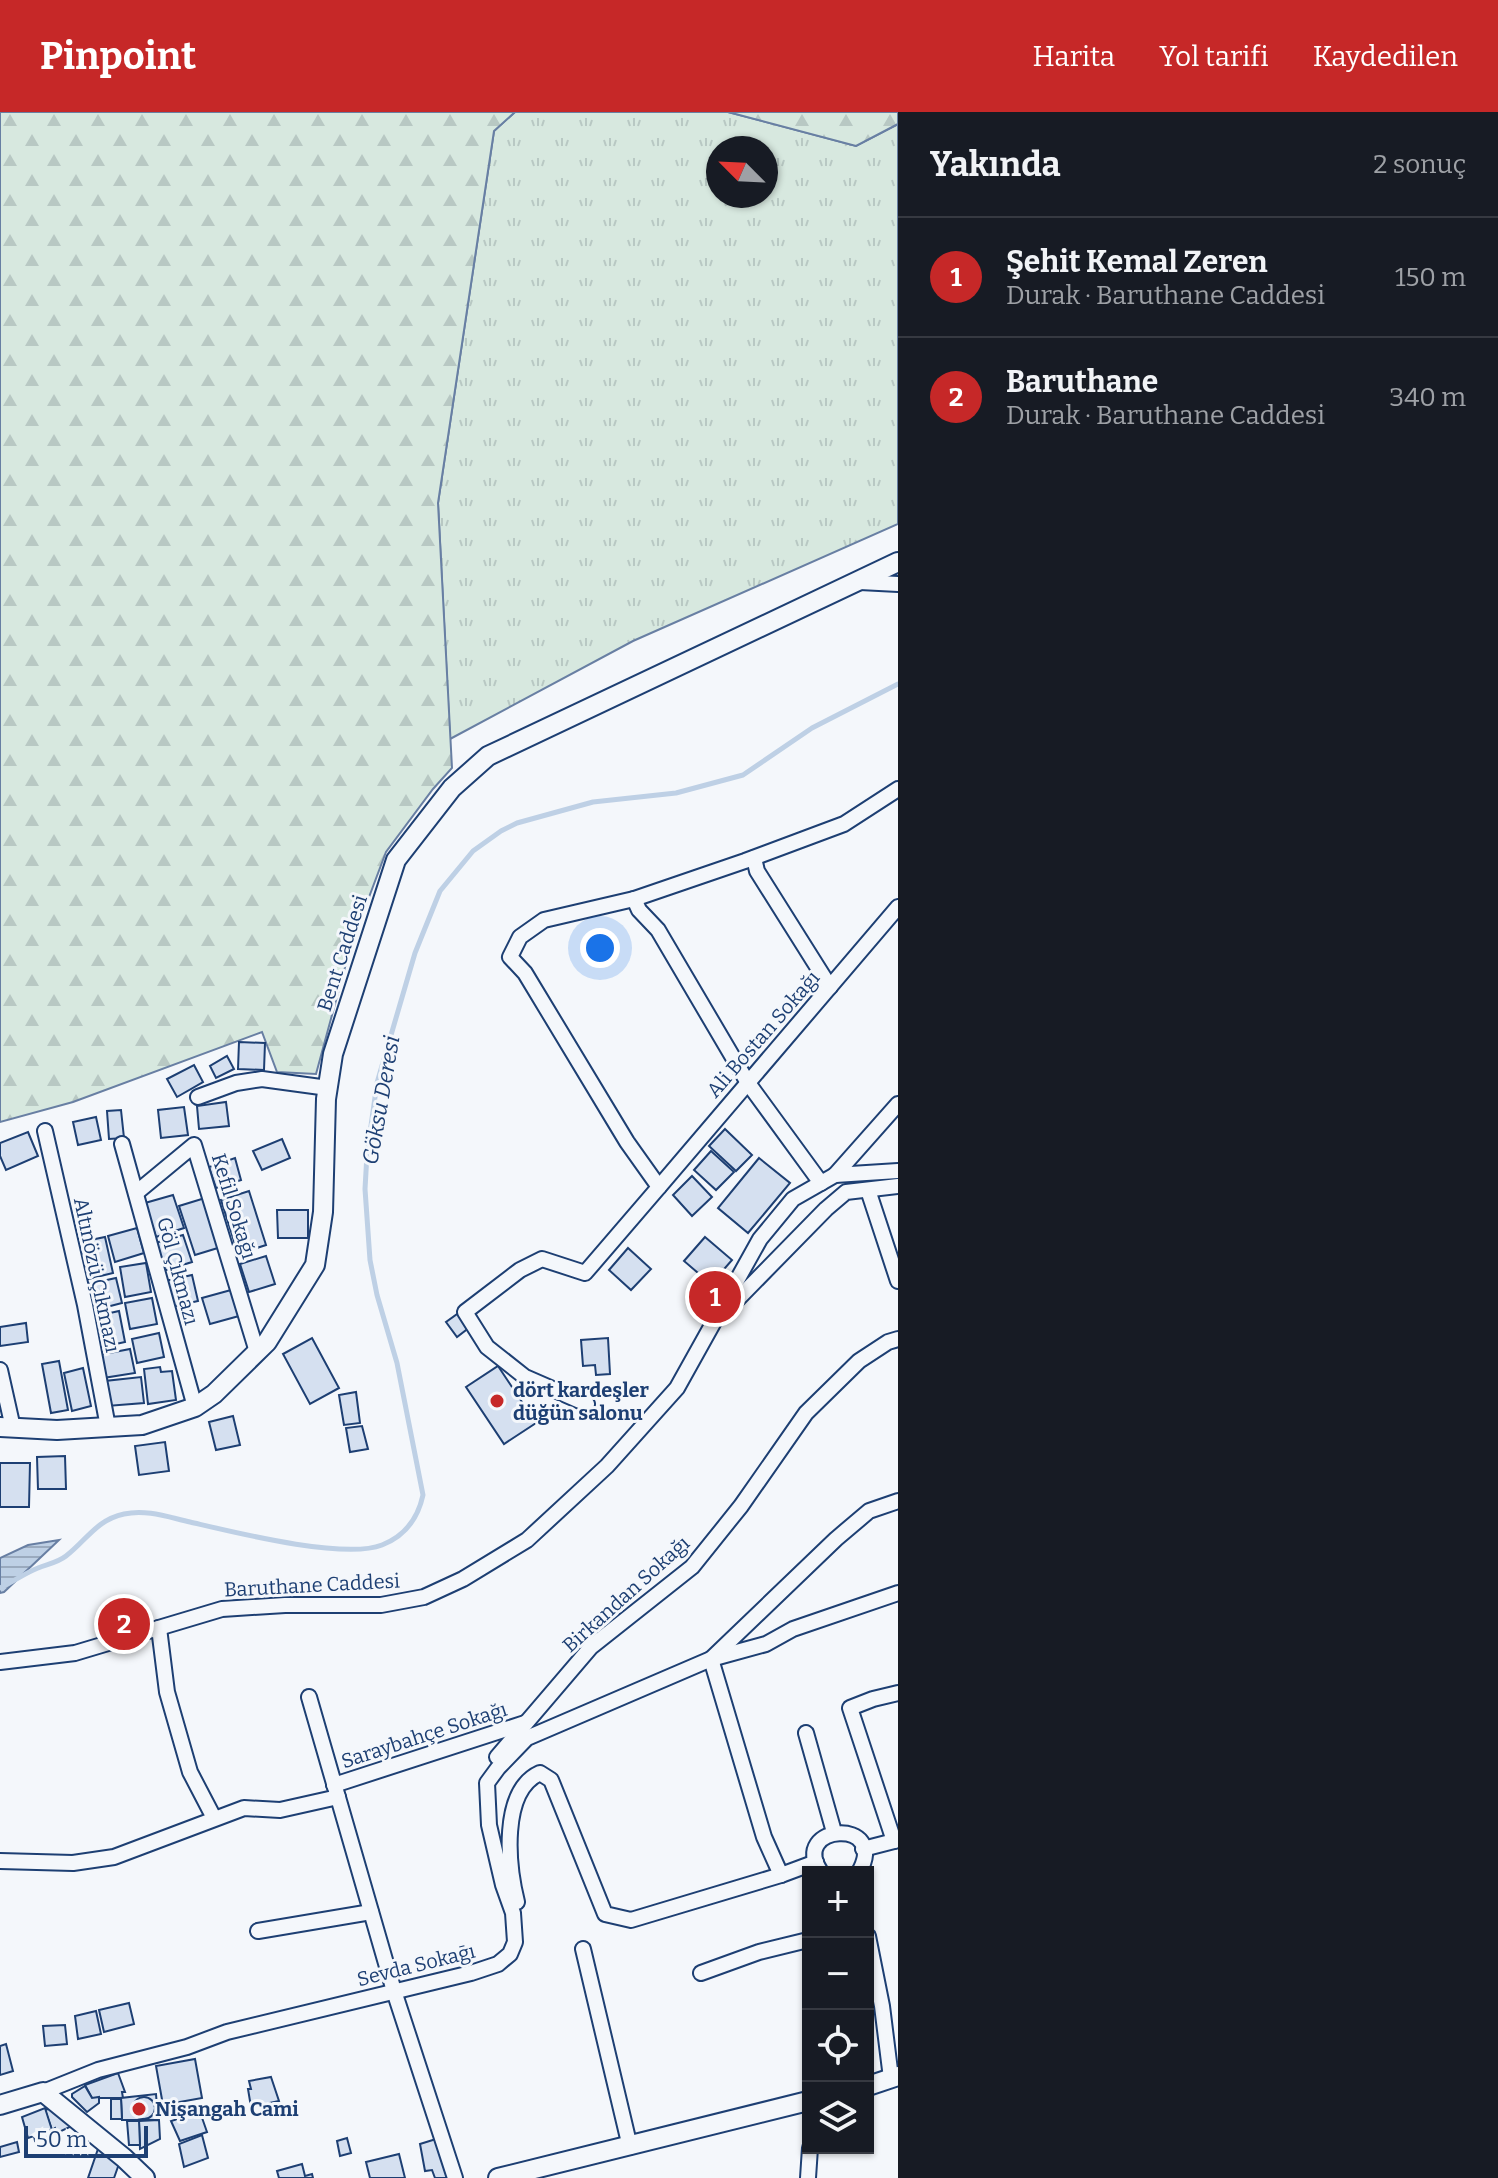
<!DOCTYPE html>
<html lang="tr">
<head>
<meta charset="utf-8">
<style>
  :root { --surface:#171b24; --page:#242831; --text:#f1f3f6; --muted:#9ea1a6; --line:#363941; --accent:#c62828 }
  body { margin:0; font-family:Bitter,serif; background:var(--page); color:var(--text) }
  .controls { position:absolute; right:24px; bottom:24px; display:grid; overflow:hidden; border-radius:0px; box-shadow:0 2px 6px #0004 }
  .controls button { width:72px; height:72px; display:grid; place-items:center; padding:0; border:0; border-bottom:2px solid var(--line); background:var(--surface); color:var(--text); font:40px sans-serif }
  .compass { position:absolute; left:706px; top:24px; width:72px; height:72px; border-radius:50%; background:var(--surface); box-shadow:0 2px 6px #0004; rotate:294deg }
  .scale { position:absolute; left:24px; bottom:20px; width:124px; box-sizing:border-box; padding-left:8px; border:4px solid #1d3f73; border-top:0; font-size:22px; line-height:28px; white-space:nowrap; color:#1d3f73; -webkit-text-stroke:6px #f4f7fb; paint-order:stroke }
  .you { position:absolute; left:600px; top:836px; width:28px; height:28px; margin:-20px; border:6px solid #fff; border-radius:50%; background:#1a73e8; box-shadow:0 0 0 12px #1a73e833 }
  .badge { display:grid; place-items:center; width:52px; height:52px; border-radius:50%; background:var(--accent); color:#fff; font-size:26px; font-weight:700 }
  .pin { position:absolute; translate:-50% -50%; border:4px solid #fff; box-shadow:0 2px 8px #0006 }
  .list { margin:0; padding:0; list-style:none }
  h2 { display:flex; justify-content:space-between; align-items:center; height:104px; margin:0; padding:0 32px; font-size:34px }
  h2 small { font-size:26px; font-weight:400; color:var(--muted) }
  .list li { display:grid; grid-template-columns:52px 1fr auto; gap:24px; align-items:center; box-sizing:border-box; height:120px; padding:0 32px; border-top:2px solid var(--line) }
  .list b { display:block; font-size:30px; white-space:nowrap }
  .list p { margin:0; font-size:26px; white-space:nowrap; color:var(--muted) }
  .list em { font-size:26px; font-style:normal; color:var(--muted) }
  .icon { flex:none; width:44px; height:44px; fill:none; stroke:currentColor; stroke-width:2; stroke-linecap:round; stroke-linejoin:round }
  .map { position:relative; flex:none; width:898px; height:2066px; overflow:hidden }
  header { display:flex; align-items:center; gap:48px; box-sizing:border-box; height:112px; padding:0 40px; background:var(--accent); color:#fff }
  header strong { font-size:38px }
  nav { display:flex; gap:44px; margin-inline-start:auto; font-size:28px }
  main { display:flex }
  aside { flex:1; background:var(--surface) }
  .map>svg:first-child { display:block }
  .grass { fill:url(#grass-tufts); stroke:#687fa3; stroke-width:2; fill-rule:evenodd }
  .forest { fill:url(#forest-firs); stroke:#687fa3; stroke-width:2 }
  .water { fill:url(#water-rules); stroke:#687fa3; stroke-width:2 }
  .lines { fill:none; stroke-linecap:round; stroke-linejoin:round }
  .stream { stroke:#bed0e5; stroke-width:5 }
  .building { fill:#d5e0f0; stroke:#1d3f73; stroke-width:2 }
  .minor-casing { stroke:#1d3f73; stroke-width:18 }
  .tertiary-casing { stroke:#1d3f73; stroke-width:22 }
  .minor { stroke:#f4f7fb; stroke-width:14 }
  .tertiary { stroke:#f4f7fb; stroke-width:18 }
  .poi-dot { fill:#c62828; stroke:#f4f7fb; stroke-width:3 }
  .labels { text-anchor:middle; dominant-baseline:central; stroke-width:6; stroke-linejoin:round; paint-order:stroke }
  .street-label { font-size:20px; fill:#1d3f73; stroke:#f4f7fb }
  .poi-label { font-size:20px; font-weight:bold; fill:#1d3f73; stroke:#f4f7fb; text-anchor:start }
  .water-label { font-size:22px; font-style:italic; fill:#1d3f73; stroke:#f4f7fb }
</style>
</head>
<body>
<header>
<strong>Pinpoint</strong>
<nav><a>Harita</a><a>Yol tarifi</a><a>Kaydedilen</a></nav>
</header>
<main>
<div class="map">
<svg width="898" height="2066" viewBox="0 0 898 2066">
  <defs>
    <pattern id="grass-tufts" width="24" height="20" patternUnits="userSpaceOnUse" patternTransform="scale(2)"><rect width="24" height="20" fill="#d7e8df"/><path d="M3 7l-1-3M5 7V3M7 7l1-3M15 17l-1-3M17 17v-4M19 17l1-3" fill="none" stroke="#b8c8c3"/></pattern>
    <pattern id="forest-firs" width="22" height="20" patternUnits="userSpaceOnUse" patternTransform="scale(2)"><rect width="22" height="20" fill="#d7e8df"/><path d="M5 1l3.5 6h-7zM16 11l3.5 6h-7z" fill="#b8c8c3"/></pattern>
    <pattern id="water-rules" width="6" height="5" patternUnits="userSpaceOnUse" patternTransform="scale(2)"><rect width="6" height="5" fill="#bed0e5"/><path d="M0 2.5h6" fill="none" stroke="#9aaabe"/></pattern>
  </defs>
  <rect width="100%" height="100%" fill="#f4f7fb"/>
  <!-- grass -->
  <path class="grass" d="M515,0H728L856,34L898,12V412L633,529L450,627L438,391L494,19ZM718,36H766V84H718Z"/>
  <!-- forest -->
  <g class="forest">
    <polygon points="0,0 515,0 494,19 438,391 452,656 433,677 386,740 351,833 316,962 277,960 262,920 73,990 0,1010"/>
    <polygon points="728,0 898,0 898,12 856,34"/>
  </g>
  <!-- water -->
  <polygon class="water" points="59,1428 4,1480 0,1481 0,1446 28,1433"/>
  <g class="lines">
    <!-- stream -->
    <path class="stream" d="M0,1476C13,1470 25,1461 38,1456C47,1452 57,1451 66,1444C86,1429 96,1408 124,1402C146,1397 168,1405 190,1410C233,1420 344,1448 382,1433C405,1424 418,1406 423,1383L397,1251L377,1183L370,1148L365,1077L367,1042L377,971L415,841L440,779L473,739L501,719L517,711L593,690L676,681L743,663L812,616L898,572"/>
  </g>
  <!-- building -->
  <g class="building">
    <polygon points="239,930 265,931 264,958 238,957"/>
    <polygon points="227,944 234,957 216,966 210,954"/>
    <polygon points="194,953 203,970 177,985 167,967"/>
    <polygon points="226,990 229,1014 199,1017 197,994"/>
    <polygon points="184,995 188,1023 161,1026 158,998"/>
    <polygon points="121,998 124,1026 109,1027 107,999"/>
    <polygon points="96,1005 101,1028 78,1033 73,1010"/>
    <polygon points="725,1017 752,1043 736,1059 709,1034"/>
    <polygon points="28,1020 38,1044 6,1058 0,1044 0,1031"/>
    <polygon points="282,1027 290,1046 262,1058 253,1039"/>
    <polygon points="711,1039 734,1060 716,1078 694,1058"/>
    <polygon points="235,1046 241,1068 216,1076 209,1055"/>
    <polygon points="759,1046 790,1071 748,1121 718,1096"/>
    <polygon points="692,1064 712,1085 692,1104 673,1083"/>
    <polygon points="249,1079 266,1133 238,1142 221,1088"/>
    <polygon points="173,1083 184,1116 156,1125 145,1091"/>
    <polygon points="205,1086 221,1135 195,1143 179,1094"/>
    <polygon points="277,1098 308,1098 308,1126 278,1126"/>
    <polygon points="137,1116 144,1141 115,1150 108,1124"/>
    <polygon points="183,1123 192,1150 163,1159 155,1131"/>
    <polygon points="105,1125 113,1161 84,1168 76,1131"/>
    <polygon points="705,1125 732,1148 711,1172 684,1149"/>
    <polygon points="628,1136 651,1157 631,1178 609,1158"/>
    <polygon points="266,1144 275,1172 249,1180 240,1152"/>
    <polygon points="146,1151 151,1180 125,1185 120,1155"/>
    <polygon points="192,1163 198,1189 171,1195 165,1169"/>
    <polygon points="116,1166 122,1191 91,1199 84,1173"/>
    <polygon points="231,1178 239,1204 210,1212 202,1186"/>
    <polygon points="152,1186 157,1212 130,1217 125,1191"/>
    <polygon points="119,1199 125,1230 98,1236 92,1205"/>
    <polygon points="460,1200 470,1215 457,1225 446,1210"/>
    <polygon points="26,1211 28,1230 0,1234 0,1215"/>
    <polygon points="159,1221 164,1245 137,1251 132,1227"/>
    <polygon points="312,1226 339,1276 310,1292 283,1242"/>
    <polygon points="608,1226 610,1262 596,1263 595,1253 583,1254 581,1228"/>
    <polygon points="130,1237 135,1261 103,1266 99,1243"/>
    <polygon points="59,1249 68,1298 51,1301 42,1252"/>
    <polygon points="498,1254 536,1311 504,1332 466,1275"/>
    <polygon points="160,1255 161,1260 172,1259 176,1288 148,1292 144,1257"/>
    <polygon points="83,1256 91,1294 72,1299 64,1261"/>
    <polygon points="141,1265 144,1291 107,1294 105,1269"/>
    <polygon points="356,1280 360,1311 344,1313 339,1283"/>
    <polygon points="233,1304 240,1333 216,1338 209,1310"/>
    <polygon points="362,1314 368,1337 350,1340 346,1316"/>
    <polygon points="165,1330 169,1359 139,1363 135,1334"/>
    <polygon points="65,1344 66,1377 38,1377 37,1345"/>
    <polygon points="0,1351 30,1351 29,1395 0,1395"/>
    <polygon points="129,1891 134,1912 104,1920 99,1898"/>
    <polygon points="96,1899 101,1922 78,1927 75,1904"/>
    <polygon points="65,1913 67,1932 45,1934 43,1914"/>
    <polygon points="6,1932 13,1959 0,1963 0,1934"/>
    <polygon points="195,1947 202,1986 163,1993 156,1954"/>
    <polygon points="118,1961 125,1980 122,1980 123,1986 92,1986 85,1973"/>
    <polygon points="271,1965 279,1989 251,1995 248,1977 251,1977 249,1969"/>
    <polygon points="85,1974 92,1986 99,1985 99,1991 87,2000 72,1985 72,1982"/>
    <polygon points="156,1982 158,2008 122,2008 121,1986"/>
    <circle cx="144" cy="1996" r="11"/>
    <polygon points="111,1987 121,1987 122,2007 111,2007"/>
    <polygon points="54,1995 74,2013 57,2021 55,2016 52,2018 45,1998"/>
    <polygon points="45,1996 52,2018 49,2019 50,2024 35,2029 34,2024 28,2026 22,2005"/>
    <polygon points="200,2000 207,2020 180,2029 171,2009"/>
    <polygon points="159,2008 160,2027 140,2037 139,2009"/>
    <polygon points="127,2009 139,2009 140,2033 129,2033"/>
    <polygon points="202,2023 208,2046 184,2055 179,2032"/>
    <polygon points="347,2026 351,2041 340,2044 337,2029"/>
    <polygon points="436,2027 451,2066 435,2066 432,2058 425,2059 420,2032"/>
    <polygon points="17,2030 19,2040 0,2045 0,2035"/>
    <polygon points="99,2034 120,2049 114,2066 88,2066"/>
    <polygon points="399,2042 405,2066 370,2066 366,2050"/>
    <polygon points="302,2052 305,2064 312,2062 313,2066 279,2066 277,2059"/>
  </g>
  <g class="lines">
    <!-- minor casing -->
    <g class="minor-casing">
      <g id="minor">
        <polyline points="860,470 898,472"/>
        <polyline points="754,746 757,759 830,875"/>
        <polyline points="634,787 639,798 658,818 748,971 821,1071"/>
        <polyline points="198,985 236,971 262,967 328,976"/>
        <polyline points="45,1019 85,1193 108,1315"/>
        <polyline points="122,1032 195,1295"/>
        <polyline points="835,1063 898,992"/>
        <polyline points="659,1075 898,795"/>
        <polyline points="868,1078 898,1169"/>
        <polyline points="136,1081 194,1033 257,1240"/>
        <polyline points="727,1198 826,1097 846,1080 898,1074"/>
        <polyline points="0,1258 13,1316"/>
        <polyline points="587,1292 525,1265 487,1235 465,1200 520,1158 542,1147 585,1161 659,1075 627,1030 525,861 510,845 520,825 544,808 634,787 745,749 844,712 898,677"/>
        <polyline points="159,1516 167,1580 190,1660 214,1706"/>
        <polyline points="0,1550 75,1541 222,1497 285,1493 381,1493 424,1485 463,1467 527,1428 607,1354 677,1276 760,1127 793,1087 835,1063 898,1059"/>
        <polyline points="309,1585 394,1879 455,2066"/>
        <polyline points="806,1621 834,1720"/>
        <polyline points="497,1645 591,1535 692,1455 741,1394 806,1301 859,1249 888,1230 898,1227"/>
        <polyline points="334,1673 525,1611"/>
        <polyline points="894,1729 850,1596 873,1587 898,1581"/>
        <polyline points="863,1737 898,1728"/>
        <polyline points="0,1749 73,1751 114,1745 244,1696 280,1698 338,1685"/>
        <path d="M821,1760C788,1712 890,1705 859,1760"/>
        <polyline points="781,1763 764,1725 711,1547 836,1427 869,1399 898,1389"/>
        <path d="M517,1790C508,1754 500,1679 540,1661L551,1668L605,1802L631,1808L781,1763L816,1750"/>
        <polyline points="258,1819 371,1800"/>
        <polyline points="868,1824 882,1894 891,1966"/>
        <polyline points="583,1837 630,2035"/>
        <polyline points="701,1861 759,1840 808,1828"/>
        <polyline points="43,1980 98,1958 187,1935 227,1920 471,1861 498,1852 510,1842 515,1830 513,1801 503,1773 489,1713 487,1671 498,1656 527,1626 711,1547 766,1532 793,1517 898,1481"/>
        <polyline points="808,2066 810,2036"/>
      </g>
    </g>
    <!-- tertiary casing -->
    <g class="tertiary-casing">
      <g id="tertiary">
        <polyline points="0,1315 57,1318 142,1313 195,1295 214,1282 267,1230 315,1153 323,1100 326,987 333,942 396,748 452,676 488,644 898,450"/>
        <polyline points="868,1974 898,1964"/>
        <polyline points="0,1993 43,1980 124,2046 145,2066"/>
        <polyline points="498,2066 808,1989"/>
      </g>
    </g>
    <!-- minor -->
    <use href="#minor" class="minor"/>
    <!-- tertiary -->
    <use href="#tertiary" class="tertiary"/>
  </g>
  <!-- markers -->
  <g class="poi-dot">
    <circle cx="497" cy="1289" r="8"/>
    <circle cx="139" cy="1997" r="8"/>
  </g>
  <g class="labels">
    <!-- street labels -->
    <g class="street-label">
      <text transform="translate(342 841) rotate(-72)">Bent Caddesi</text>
      <text transform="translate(763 922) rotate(-49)">Ali Bostan Sokağı</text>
      <text transform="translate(234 1094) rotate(73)">Kefil Sokağı</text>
      <text transform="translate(178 1159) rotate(75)">Göl Çıkmazı</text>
      <text transform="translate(97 1163) rotate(78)">Altınözü Çıkmazı</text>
      <text transform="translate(312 1473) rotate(-3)">Baruthane Caddesi</text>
      <text transform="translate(626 1482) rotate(-42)">Birkandan Sokağı</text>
      <text transform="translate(424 1623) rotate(-18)">Saraybahçe Sokağı</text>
      <text transform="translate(416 1853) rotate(-14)">Sevda Sokaḡı</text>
    </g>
    <!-- poi labels -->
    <g class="poi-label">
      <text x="513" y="1278">dört kardeşler<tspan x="513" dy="23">düğün salonu</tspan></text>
      <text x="155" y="1997">Nişangah Cami</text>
    </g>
    <!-- water labels -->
    <g class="water-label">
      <text transform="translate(381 988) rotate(-80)">Göksu Deresi</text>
    </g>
  </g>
</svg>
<div class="controls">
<button>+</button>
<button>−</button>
<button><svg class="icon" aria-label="locate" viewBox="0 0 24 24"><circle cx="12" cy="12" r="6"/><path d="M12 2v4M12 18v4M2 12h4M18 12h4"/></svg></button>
<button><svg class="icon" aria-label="layers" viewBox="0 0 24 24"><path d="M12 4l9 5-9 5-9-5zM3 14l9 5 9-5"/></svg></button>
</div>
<svg class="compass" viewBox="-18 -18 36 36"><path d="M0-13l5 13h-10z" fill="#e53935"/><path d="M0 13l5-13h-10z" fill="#9ea1a6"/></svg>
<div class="scale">50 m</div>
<div class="you"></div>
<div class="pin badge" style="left:715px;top:1185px">1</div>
<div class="pin badge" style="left:124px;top:1512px">2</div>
</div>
<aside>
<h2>Yakında<small>2 sonuç</small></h2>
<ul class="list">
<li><span class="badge">1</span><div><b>Şehit Kemal Zeren</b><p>Durak · Baruthane Caddesi</p></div><em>150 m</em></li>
<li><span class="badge">2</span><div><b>Baruthane</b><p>Durak · Baruthane Caddesi</p></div><em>340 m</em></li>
</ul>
</aside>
</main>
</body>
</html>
